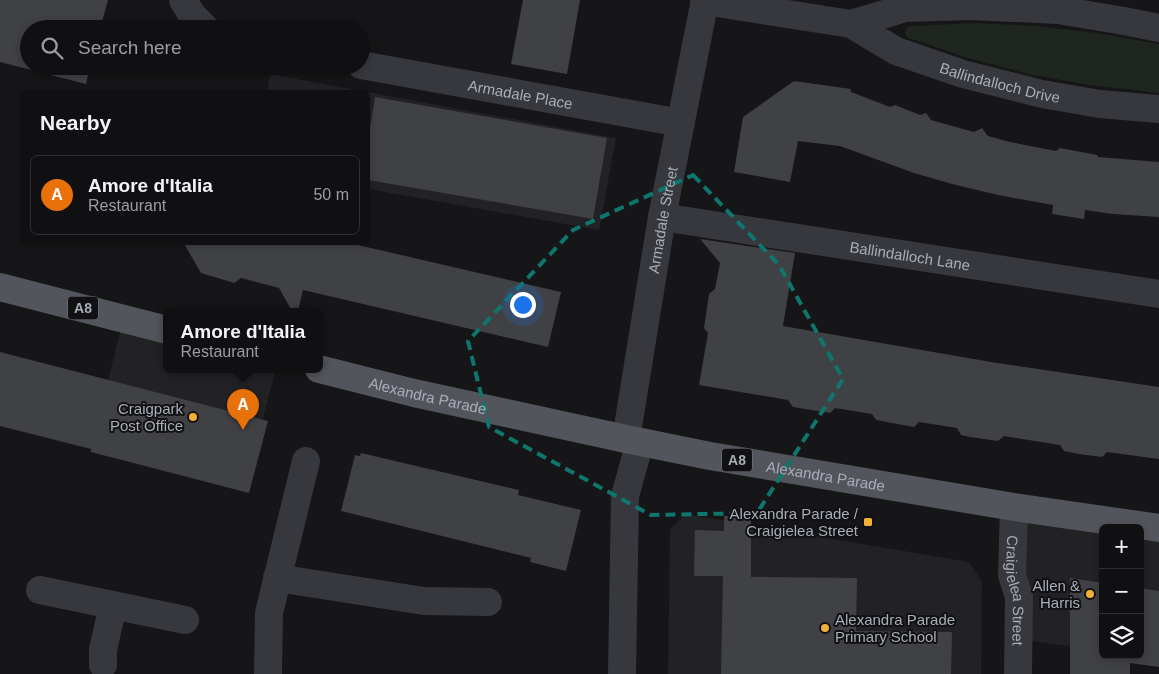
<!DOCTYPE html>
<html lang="en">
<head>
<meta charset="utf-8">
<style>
  :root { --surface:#101012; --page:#1e1e20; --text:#f1f3f6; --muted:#9c9d9f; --line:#303032; --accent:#db2777 }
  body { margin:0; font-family:Helvetica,sans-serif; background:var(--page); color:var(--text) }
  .controls { position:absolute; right:15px; bottom:15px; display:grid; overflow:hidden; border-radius:8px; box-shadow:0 2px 8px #0003 }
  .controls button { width:45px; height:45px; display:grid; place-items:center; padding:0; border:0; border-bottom:1px solid var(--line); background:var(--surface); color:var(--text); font:25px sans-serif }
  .you { position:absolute; left:522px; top:304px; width:18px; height:18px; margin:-12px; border:4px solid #fff; border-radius:50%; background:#1a73e8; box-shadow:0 0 0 8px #1a73e833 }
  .badge { display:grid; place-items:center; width:32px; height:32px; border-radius:50%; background:var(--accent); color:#fff; font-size:16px; font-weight:700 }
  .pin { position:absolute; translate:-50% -41px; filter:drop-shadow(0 1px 2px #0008) }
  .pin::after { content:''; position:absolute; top:26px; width:18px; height:15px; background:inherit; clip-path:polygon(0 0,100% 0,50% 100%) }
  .popup { position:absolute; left:163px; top:308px; width:160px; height:65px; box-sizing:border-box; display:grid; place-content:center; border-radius:8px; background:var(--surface); filter:drop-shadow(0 1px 4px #0005); font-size:16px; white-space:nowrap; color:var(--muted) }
  .popup b { font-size:19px; color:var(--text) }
  .popup::after { content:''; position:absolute; left:50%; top:100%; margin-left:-10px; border:10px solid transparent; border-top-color:var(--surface) }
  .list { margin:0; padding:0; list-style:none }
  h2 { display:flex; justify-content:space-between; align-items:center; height:65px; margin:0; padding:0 20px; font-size:21px }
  h2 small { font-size:16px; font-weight:400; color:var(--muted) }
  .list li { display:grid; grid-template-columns:32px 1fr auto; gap:15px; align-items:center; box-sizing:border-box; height:80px; margin:0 10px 10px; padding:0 10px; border:1px solid var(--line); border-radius:8px }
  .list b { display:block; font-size:19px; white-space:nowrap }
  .list p { margin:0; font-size:16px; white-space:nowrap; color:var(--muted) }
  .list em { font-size:16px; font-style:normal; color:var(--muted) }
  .icon { flex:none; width:28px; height:28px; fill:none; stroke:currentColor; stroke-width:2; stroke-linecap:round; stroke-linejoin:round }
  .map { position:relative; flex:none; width:1159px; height:674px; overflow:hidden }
  .search { position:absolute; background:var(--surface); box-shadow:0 2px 8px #0003; left:20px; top:20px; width:350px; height:55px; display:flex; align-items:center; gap:12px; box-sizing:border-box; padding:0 18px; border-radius:28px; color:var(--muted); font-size:19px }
  .panel { position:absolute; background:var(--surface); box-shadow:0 2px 8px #0003; left:20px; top:90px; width:350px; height:155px; border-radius:8px }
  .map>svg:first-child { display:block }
  .built { fill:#222225 }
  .green { fill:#1e261f }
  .building { fill:#404145 }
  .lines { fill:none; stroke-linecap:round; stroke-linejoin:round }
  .minor { stroke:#37383d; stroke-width:28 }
  .major { stroke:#53555c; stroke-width:28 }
  .marked { fill:none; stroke:#0f766e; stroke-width:4; stroke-dasharray:10 6; stroke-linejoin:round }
  .poi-dot { fill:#f2b134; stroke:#111113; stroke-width:2 }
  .labels { text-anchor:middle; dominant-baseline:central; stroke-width:4; stroke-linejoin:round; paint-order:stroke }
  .shield { fill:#111113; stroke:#7b7e86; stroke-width:1 }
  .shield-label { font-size:14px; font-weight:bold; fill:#a8adb8 }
  .street-label { font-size:15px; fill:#a8adb8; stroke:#111113 }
  .poi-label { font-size:15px; fill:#a8adb8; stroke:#111113; text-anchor:end }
</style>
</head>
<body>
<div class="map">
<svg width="1159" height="674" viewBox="0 0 1159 674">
  <rect width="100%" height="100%" fill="#161618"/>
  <!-- built -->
  <g class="built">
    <polygon points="270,74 616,138 599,230 368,189 368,92 267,92"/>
    <polygon points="123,321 167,332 167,369 276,369 252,459 98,419"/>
    <polygon points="1009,505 1159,527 1159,633 1140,630 1140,528 1103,528 1103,651 1011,638"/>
    <polygon points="686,514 969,562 982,582 981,674 668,674 670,529"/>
  </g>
  <!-- green -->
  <polygon class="green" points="975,23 1036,26 1097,33 1159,44 1159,93 1089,85 1028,74 968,58 909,38 906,36 905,31 908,27 912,26"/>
  <!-- building -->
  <g class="building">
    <polygon points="0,0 108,0 100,29 29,29 29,66 90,66 86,84 0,62"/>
    <polygon points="523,0 580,0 567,74 511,64"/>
    <polygon points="794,81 851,89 851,92 890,107 895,105 920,115 926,113 931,120 974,132 982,128 988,136 1010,142 1056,151 1060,148 1097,155 1098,157 1159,162 1159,217 1113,214 1085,210 1084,219 1052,214 1053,205 998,195 952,184 914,173 840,146 798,141 790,182 734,172 743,117"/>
    <polygon points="375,97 607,138 593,219 368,180 368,140"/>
    <polygon points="700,239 795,253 783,326 997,363 1159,387 1159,459 1107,452 1102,457 1079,454 1064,451 1060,445 1004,436 998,441 970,437 961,435 957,428 919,422 914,427 876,420 872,414 835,408 830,413 793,407 788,400 699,385 708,333 704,328 709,294 715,289 720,263"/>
    <polygon points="183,242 345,242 561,292 548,347 303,290 298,311 292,311 279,288 241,278 234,283 201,273"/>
    <polygon points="0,352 268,421 249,493 91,452 91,449 0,426"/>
    <polygon points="361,453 519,490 518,495 581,510 566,571 530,562 531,558 341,511 355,455 360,456"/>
    <polygon points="724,516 751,516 751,577 857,578 856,631 952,632 951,674 721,674 723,576 694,576 695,530 724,531"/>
    <polygon points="1070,578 1103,583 1103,655 1140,655 1140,588 1159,591 1159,667 1130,663 1130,674 1070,674"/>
  </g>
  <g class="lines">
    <!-- minor -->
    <g class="minor">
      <polyline points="183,0 192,15 206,29"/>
      <path id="s1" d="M704,1L851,24L896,51L963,74L1042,94L1100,104L1159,109"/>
      <polyline points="851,24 905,8 971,6 1058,10 1124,21 1159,28"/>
      <path id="s2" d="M361,65L681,123"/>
      <path id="s3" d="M662,217L1159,294"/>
      <path id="s4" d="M626,439L662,217L705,0"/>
      <path id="s5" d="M1014,507L1012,575L1019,597L1018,674"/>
      <polyline points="277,578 424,601 488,602"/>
      <polyline points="40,590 185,620"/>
      <polyline points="103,665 103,650 113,605"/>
      <polyline points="268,674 269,613 306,461"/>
      <polyline points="622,674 625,496 640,442"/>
    </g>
    <!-- major -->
    <g class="major">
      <polyline points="0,287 167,330"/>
      <path id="s6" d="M319,369L414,393L626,439L710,456L1014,507L1159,528"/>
    </g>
  </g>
  <!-- marked area -->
  <path class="marked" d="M693,175L779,265L843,379L757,513L651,515L489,427L468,341L573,230Z"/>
  <!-- markers -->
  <g class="poi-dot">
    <circle cx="193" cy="417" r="5"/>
    <rect x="863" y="517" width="10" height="10" rx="2.5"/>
    <circle cx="1090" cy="594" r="5"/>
    <circle cx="825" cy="628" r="5"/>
  </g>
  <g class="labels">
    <!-- shield labels -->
    <g class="shield">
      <rect x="68" y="296.5" width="30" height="23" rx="4"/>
      <rect x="722" y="448.5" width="30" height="23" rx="4"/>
    </g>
    <g class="shield-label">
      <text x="83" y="308">A8</text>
      <text x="737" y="460">A8</text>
    </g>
    <!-- street labels -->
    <g class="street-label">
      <text stroke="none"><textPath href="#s1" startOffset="310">Ballindalloch Drive</textPath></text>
      <text stroke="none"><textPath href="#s2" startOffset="162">Armadale Place</textPath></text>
      <text stroke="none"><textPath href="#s4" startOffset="222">Armadale Street</textPath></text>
      <text stroke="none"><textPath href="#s3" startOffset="251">Ballindalloch Lane</textPath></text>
      <text stroke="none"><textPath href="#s6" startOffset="112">Alexandra Parade</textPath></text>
      <text stroke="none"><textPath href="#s6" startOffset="518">Alexandra Parade</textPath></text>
      <text stroke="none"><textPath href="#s5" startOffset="84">Craigielea Street</textPath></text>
    </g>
    <!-- poi labels -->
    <g class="poi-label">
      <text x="183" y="408">Craigpark<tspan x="183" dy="17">Post Office</tspan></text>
      <text x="858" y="513">Alexandra Parade /<tspan x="858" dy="17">Craigielea Street</tspan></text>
      <text x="1080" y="585">Allen &amp;<tspan x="1080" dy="17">Harris</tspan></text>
      <text x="835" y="619" text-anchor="start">Alexandra Parade<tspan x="835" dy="17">Primary School</tspan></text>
    </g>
  </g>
</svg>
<div class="controls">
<button>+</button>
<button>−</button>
<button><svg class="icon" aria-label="layers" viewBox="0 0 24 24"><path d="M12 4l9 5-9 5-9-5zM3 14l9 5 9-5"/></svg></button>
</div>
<div class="you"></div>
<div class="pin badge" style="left:243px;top:430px;background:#e8710a">A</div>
<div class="popup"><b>Amore d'Italia</b>Restaurant</div>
<div class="search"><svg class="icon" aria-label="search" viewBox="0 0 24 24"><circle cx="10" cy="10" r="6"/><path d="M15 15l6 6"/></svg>Search here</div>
<section class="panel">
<h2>Nearby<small></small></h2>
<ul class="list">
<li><span class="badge" style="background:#e8710a">A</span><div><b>Amore d'Italia</b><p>Restaurant</p></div><em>50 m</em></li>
</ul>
</section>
</div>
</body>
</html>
